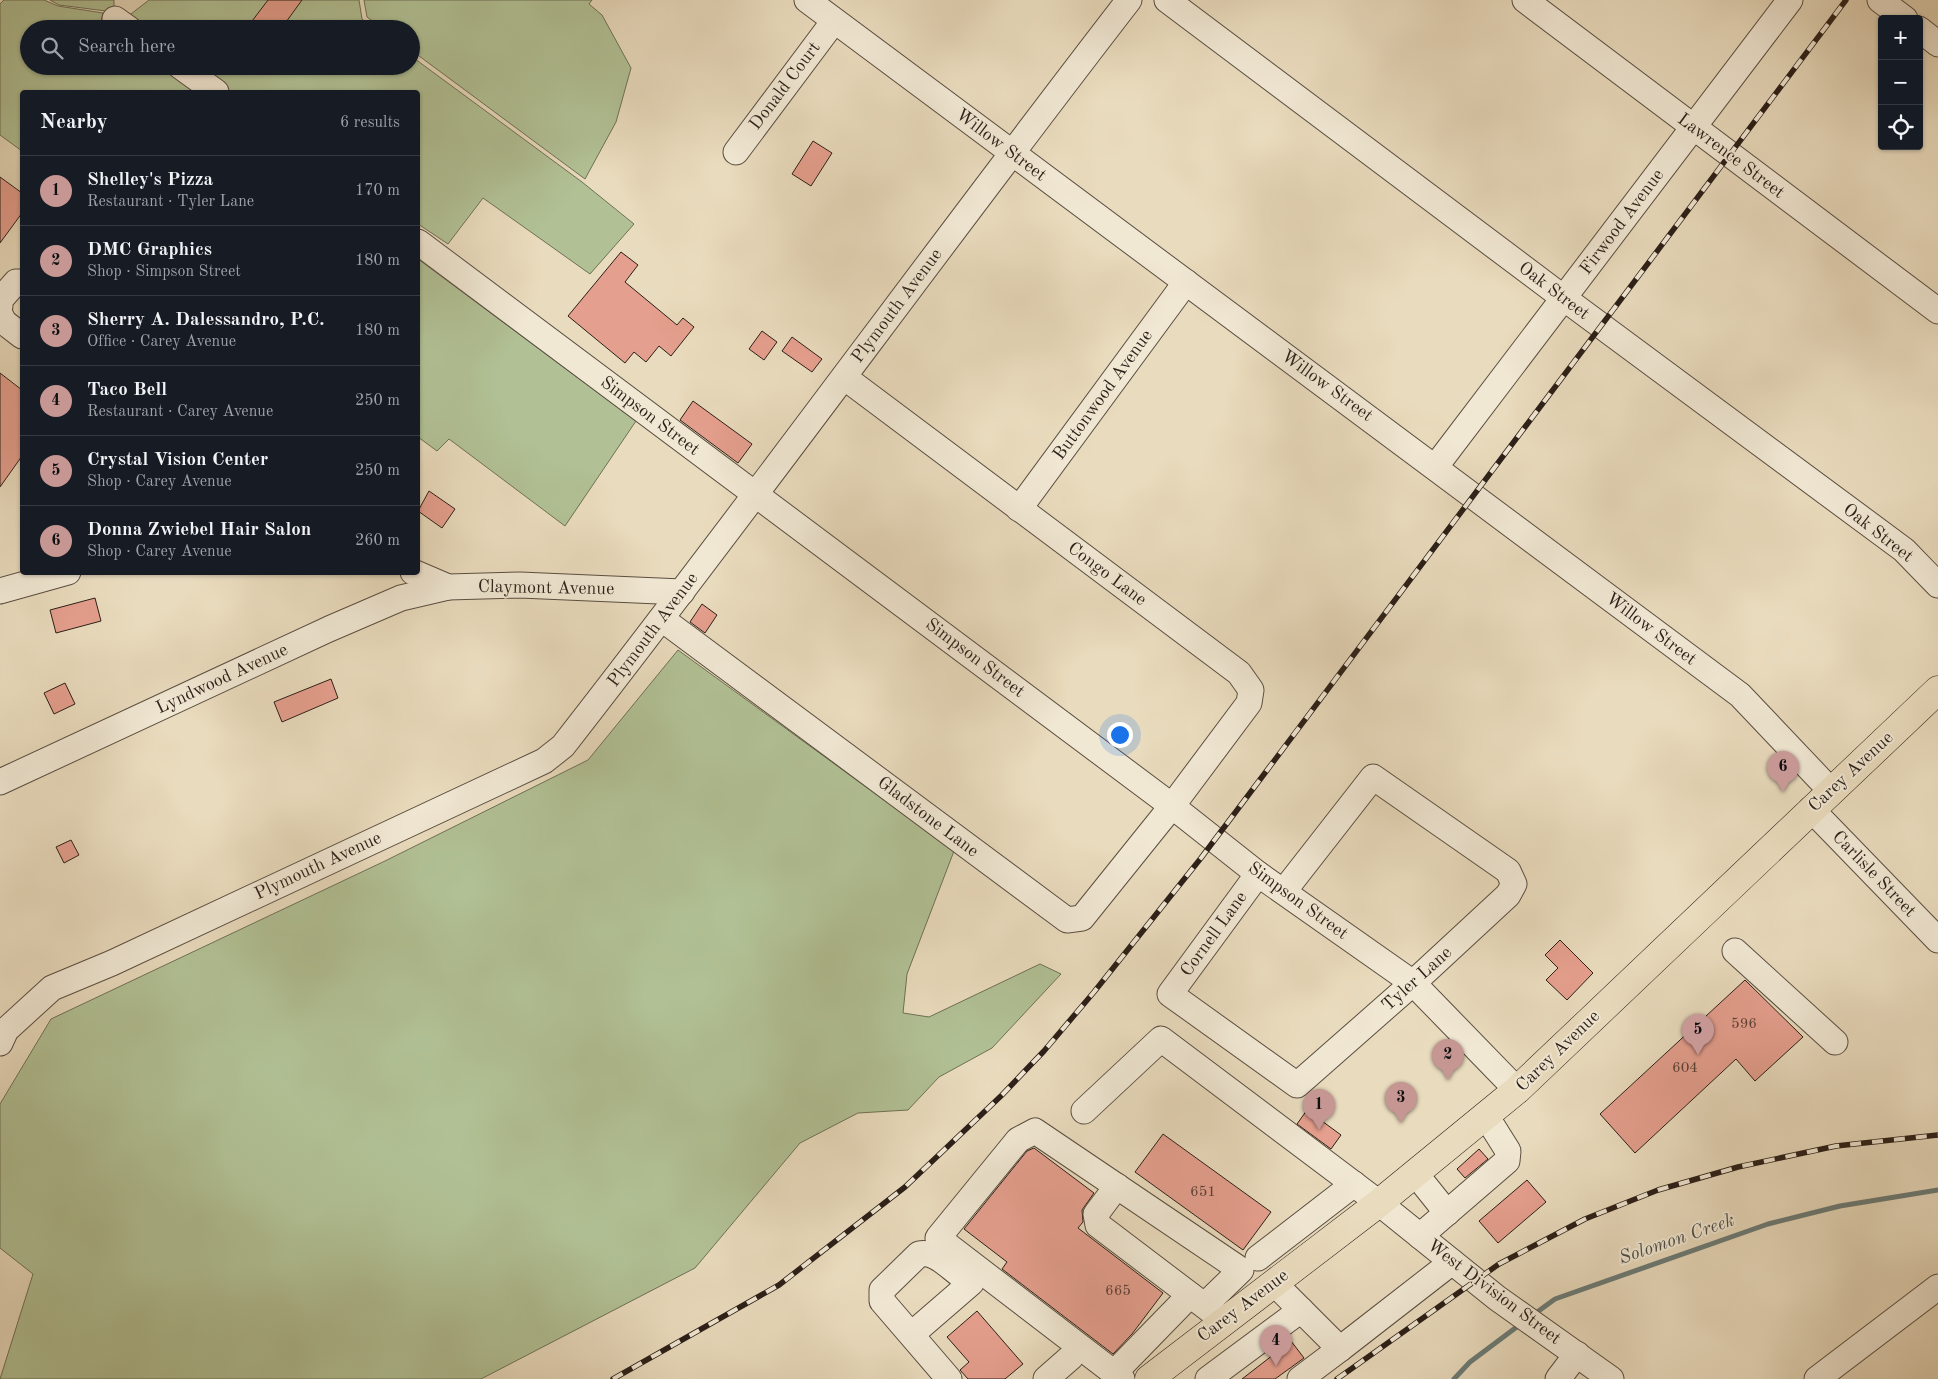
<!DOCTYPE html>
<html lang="en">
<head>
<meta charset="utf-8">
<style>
  :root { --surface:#171b24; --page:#242831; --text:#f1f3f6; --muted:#9ea1a6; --line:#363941; --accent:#c59692 }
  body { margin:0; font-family:"Old Standard TT",serif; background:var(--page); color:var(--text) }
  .controls { position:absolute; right:15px; top:15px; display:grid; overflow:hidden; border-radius:5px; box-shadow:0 1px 4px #0004 }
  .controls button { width:45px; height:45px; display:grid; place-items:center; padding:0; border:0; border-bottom:1px solid var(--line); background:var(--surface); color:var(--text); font:25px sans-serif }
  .you { position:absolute; left:1119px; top:734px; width:18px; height:18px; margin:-12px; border:4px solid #fff; border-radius:50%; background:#1a73e8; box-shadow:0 0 0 8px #1a73e833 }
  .badge { display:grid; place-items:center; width:32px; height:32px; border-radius:50%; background:var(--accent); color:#111; font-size:16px; font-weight:700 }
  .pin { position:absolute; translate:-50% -41px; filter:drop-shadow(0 1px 2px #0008) }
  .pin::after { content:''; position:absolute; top:26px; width:18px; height:15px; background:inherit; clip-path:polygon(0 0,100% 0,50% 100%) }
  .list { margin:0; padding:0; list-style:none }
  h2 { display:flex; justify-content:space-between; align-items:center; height:65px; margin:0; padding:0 20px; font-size:21px }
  h2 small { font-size:16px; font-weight:400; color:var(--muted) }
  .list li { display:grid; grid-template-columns:32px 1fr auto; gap:15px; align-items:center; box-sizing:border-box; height:70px; padding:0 20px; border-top:1px solid var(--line) }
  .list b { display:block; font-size:19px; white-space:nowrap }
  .list p { margin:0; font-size:16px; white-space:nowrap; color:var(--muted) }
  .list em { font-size:16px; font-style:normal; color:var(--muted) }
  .icon { flex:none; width:28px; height:28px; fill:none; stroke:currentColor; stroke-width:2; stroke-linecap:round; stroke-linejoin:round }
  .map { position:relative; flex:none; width:1938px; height:1379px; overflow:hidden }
  .search { position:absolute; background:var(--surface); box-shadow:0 1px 4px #0004; left:20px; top:20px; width:400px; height:55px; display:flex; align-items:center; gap:12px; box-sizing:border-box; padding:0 18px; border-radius:28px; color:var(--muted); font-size:19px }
  .panel { position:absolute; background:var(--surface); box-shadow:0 1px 4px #0004; left:20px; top:90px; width:400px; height:485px; border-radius:5px }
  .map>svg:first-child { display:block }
  .green { fill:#b1c195; stroke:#6e7056 }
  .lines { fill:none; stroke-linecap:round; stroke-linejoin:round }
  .stream { stroke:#6c7c77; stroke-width:5 }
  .building { fill:#e59f8e; stroke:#2b1f18 }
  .minor-casing { stroke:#5a4e41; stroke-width:27 }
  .major-casing { stroke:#2b1f18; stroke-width:29 }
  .minor { stroke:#f1e8d4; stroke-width:25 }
  .major { stroke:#e9dbbd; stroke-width:28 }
  .rail-casing { stroke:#2b1f18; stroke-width:5.5 }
  .rail { stroke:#f1e8d4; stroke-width:4; stroke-dasharray:11; stroke-linecap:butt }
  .labels { text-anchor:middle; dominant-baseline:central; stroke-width:4; stroke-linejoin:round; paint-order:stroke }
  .number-label { font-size:15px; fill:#5a3f36 }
  .street-label { font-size:18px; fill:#2b1f18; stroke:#f1e8d4 }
  .water-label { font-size:19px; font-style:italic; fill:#4c4e47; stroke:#f1e8d4 }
</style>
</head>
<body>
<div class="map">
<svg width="1938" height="1379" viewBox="0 0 1938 1379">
  <rect width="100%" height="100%" fill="#e9dbbd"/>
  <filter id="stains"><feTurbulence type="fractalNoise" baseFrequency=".004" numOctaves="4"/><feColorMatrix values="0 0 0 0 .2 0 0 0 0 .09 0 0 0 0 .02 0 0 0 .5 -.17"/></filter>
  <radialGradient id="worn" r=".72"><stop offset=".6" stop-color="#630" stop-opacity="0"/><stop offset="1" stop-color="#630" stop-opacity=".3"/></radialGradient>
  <!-- green -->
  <g class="green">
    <polygon points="4,0 44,0 58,6 103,13 101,21 111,29 29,29 29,66 162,66 197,92 22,92 22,151 0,135 0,4"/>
    <polygon points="50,0 114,0 114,12 59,5"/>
    <polygon points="149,0 359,0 362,19 374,29 143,29 127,17"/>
    <polygon points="364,0 592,0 589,4 602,15 631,68 616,122 585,179 411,50 411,29 383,29 367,17"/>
    <polygon points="411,56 582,182 634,224 590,274 483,198 448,244 418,224 418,92 230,92 194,66 411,66"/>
    <polygon points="418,259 636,421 565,526 449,439 437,451 418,437"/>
    <polygon points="678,650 954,851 907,974 903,1013 929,1017 1040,964 1061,974 992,1048 939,1077 908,1110 858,1113 800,1143 695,1268 481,1379 0,1379 33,1274 0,1248 0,1104 51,1019 385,861 588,760"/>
  </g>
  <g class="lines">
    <!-- stream -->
    <g class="stream">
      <polyline points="1533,1315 1555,1299 1768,1224 1840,1206 1938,1190"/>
      <polyline points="1454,1379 1470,1362 1522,1323"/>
    </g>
  </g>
  <!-- building -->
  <g class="building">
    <polygon points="268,0 302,0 281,29 246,29"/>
    <polygon points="813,141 832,153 811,186 792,174"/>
    <polygon points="0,177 22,193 22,213 0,243"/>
    <polygon points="621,252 638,265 625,282 677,325 683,318 694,327 671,356 659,346 646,362 634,352 625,363 568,316"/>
    <polygon points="762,331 777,342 764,360 749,349"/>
    <polygon points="792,337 822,359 812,372 782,351"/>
    <polygon points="0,373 22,390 22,456 0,487"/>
    <polygon points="693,401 752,444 738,463 680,420"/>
    <polygon points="429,491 455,509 442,528 418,511"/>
    <polygon points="95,598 101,621 56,633 50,610"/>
    <polygon points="702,604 717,615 705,633 690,622"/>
    <polygon points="331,679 338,698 282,722 274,702"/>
    <polygon points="65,683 75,704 54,714 44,693"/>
    <polygon points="71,840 79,855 64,863 56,847"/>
    <polygon points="1560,940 1593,973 1567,1000 1546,980 1558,968 1545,955"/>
    <polygon points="1745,980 1803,1037 1755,1081 1736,1059 1635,1153 1600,1114"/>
    <polygon points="1307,1110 1341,1135 1331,1149 1297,1124"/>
    <polygon points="1163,1134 1271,1212 1243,1250 1135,1172"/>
    <polygon points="1034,1148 1094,1193 1082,1210 1083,1222 1078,1228 1163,1293 1132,1334 1113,1354 1002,1269 1007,1262 964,1229 1027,1151"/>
    <polygon points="1479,1149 1488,1159 1465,1178 1457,1169"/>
    <polygon points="1527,1180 1546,1202 1498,1243 1479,1221"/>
    <polygon points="977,1311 1023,1364 1005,1379 968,1379 960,1370 969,1362 947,1337"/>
    <polygon points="1291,1341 1304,1358 1275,1379 1242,1379"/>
  </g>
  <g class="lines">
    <!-- minor casing -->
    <g class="minor-casing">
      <g id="minor">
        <polyline points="807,0 1740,695 1831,791"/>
        <polyline points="1167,0 1565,299 1904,550 1938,585"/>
        <polyline points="1525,0 1938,311"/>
        <polyline points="1880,0 1905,19"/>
        <polyline points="115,19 129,29"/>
        <polyline points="1919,29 1938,44"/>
        <polyline points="180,66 216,92"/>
        <polyline points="736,152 834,21"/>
        <polyline points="418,242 1172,806 1258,874 1413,983 1517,1090"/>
        <polyline points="0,306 0,300 16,282 22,282"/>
        <polyline points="0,314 4,322 22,336"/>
        <polyline points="1436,466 1790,0"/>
        <polyline points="1019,509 1186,282"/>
        <polyline points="413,572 448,587 520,585 682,592"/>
        <polyline points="0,591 68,572"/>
        <polyline points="662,619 1067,920 1082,918 1172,806 1249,703 1251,690 1239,673 844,377"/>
        <polyline points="0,782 329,629 401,598 448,587"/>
        <polyline points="1811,809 1938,940"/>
        <polyline points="1258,874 1170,994 1297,1085 1413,983 1508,895 1514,884 1508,871 1373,777 1284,891"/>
        <polyline points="1735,951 1835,1042"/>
        <path d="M0,1043L6,1030L52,988L112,963L544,761L563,746C755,500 938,247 1129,0"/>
        <polyline points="1084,1111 1161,1039 1379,1203 1497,1298 1611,1379"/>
        <polyline points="1415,1173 1447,1213"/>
        <polyline points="1117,1186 1096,1214 1098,1225 1218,1316"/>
        <polyline points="1420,1236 1507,1161 1508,1151 1486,1116"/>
        <polyline points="1258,1258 1354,1184"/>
        <polyline points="1274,1283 1340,1349 1452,1262"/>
        <polyline points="912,1334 971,1283"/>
        <polyline points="1115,1372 1190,1295"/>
        <path d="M949,1379L882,1301V1290L919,1254C934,1251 947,1265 959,1274"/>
        <polyline points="1046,1379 1071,1357"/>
        <polyline points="1122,1379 938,1238 1018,1140 1035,1131 1241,1270 1205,1305"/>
        <polyline points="1208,1379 1301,1310"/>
        <polyline points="1300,1379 1340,1349"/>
        <polyline points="1558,1379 1577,1354"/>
        <polyline points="1817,1379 1938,1287"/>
      </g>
    </g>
    <!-- major casing -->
    <g class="major-casing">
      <polyline id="major" points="1149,1379 1379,1203 1517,1090 1938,690"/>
    </g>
    <!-- minor -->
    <use href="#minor" class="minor"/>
    <!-- major -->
    <use href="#major" class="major"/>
    <!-- rail casing -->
    <g class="rail-casing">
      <g id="rail">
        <polyline points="613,1379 779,1285 905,1187 1002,1095 1044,1051 1094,992 1201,858 1846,0"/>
        <polyline points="1337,1379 1499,1264 1585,1219 1658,1190 1738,1167 1836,1146 1938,1135"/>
      </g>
    </g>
    <!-- rail -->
    <use href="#rail" class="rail"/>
  </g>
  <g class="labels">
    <!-- number labels -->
    <g class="number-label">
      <text x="1744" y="1024">596</text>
      <text x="1685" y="1068">604</text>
      <text x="1203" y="1192">651</text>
      <text x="1118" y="1291">665</text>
    </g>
    <!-- street labels -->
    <g class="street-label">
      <text transform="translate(785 86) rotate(-53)">Donald Court</text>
      <text transform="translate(1001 145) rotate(37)">Willow Street</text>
      <text transform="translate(1731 156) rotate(37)">Lawrence Street</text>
      <text transform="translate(1622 222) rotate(-53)">Firwood Avenue</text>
      <text transform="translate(1554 291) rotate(37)">Oak Street</text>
      <text transform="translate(897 306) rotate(-53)">Plymouth Avenue</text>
      <text transform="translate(1327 386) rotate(36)">Willow Street</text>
      <text transform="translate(1103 395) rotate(-54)">Buttonwood Avenue</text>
      <text transform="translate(650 416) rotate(37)">Simpson Street</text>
      <text transform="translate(1878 533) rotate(38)">Oak Street</text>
      <text transform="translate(1107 574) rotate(37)">Congo Lane</text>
      <text transform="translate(546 588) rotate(1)">Claymont Avenue</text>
      <text transform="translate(1651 629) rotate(37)">Willow Street</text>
      <text transform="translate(653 630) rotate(-53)">Plymouth Avenue</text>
      <text transform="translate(975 658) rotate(37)">Simpson Street</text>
      <text transform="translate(222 679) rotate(-25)">Lyndwood Avenue</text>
      <text transform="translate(1851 772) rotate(-43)">Carey Avenue</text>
      <text transform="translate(928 817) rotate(37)">Gladstone Lane</text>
      <text transform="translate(318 866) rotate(-25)">Plymouth Avenue</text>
      <text transform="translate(1874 874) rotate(46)">Carlisle Street</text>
      <text transform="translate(1298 901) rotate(36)">Simpson Street</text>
      <text transform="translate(1214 934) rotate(-54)">Cornell Lane</text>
      <text transform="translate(1417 979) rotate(-42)">Tyler Lane</text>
      <text transform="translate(1558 1051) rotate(-44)">Carey Avenue</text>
      <text transform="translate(1494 1292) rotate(37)">West Division Street</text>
      <text transform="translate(1243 1306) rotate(-37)">Carey Avenue</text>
    </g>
    <!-- water labels -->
    <g class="water-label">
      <text transform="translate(1677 1240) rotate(-19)">Solomon Creek</text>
    </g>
  </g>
  <rect width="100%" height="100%" filter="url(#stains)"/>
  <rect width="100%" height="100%" fill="url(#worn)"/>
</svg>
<div class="controls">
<button>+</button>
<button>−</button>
<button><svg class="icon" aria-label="locate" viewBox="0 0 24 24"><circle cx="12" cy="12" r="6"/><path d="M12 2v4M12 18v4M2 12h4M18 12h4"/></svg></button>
</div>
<div class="you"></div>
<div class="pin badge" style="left:1319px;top:1130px">1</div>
<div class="pin badge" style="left:1448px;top:1080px">2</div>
<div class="pin badge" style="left:1401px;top:1123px">3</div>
<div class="pin badge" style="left:1276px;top:1366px">4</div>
<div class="pin badge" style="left:1698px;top:1055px">5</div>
<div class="pin badge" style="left:1783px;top:792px">6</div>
<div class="search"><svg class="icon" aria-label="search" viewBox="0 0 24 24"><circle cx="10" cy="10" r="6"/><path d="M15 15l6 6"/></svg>Search here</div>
<section class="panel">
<h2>Nearby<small>6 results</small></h2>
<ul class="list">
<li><span class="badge">1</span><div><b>Shelley's Pizza</b><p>Restaurant · Tyler Lane</p></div><em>170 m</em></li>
<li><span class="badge">2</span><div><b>DMC Graphics</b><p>Shop · Simpson Street</p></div><em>180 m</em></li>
<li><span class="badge">3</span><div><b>Sherry A. Dalessandro, P.C.</b><p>Office · Carey Avenue</p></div><em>180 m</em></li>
<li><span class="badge">4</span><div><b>Taco Bell</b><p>Restaurant · Carey Avenue</p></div><em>250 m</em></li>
<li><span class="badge">5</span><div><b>Crystal Vision Center</b><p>Shop · Carey Avenue</p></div><em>250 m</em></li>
<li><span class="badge">6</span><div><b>Donna Zwiebel Hair Salon</b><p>Shop · Carey Avenue</p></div><em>260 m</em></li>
</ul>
</section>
</div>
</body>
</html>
